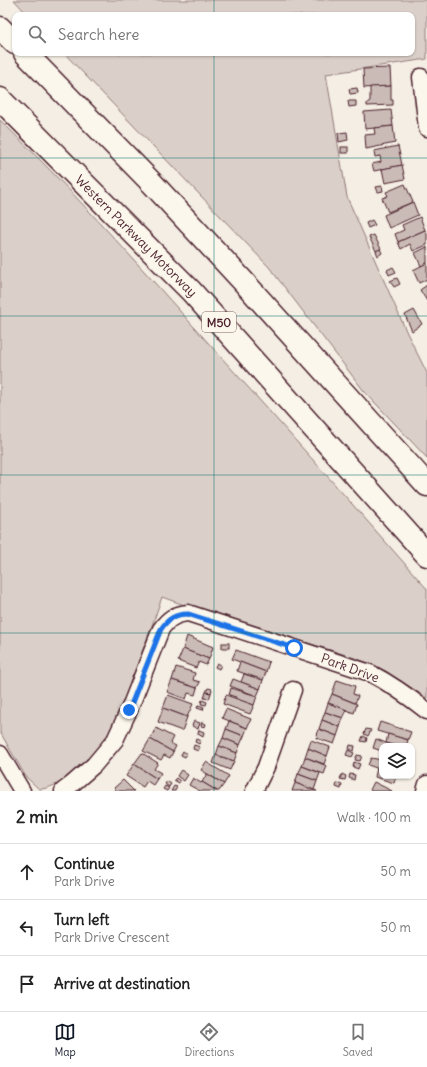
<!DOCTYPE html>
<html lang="en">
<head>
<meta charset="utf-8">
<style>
  :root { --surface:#fff; --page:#f2f2f2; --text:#222; --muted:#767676; --line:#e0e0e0; --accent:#111827 }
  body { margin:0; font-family:Delius,sans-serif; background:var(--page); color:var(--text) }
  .controls { position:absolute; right:12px; bottom:12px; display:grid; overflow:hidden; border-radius:8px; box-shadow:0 1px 3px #0004 }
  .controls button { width:36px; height:36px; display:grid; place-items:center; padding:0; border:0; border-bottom:1px solid var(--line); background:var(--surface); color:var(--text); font:20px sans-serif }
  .stop { position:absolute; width:12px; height:12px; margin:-9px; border:3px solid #1a73e8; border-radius:50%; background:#fff }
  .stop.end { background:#1a73e8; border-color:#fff; box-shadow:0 1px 4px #0008 }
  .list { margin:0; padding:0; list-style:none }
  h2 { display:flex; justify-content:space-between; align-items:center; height:52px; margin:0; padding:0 16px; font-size:17px }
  h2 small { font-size:13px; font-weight:400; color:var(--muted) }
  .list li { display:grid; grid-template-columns:26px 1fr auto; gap:12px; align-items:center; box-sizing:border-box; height:56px; padding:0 16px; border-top:1px solid var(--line) }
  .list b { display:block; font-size:15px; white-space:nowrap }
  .list p { margin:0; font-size:13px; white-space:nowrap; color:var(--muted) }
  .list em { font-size:13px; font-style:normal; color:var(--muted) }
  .icon { flex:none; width:22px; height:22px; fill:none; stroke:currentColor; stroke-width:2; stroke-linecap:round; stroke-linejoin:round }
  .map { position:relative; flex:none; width:427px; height:791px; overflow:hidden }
  .search { position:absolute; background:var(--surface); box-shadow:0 1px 3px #0004; left:12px; right:12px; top:12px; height:44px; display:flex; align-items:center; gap:10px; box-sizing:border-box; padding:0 14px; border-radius:8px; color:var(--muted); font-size:15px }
  .sheet { height:220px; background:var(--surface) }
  nav { display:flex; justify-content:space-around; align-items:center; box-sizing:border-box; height:56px; border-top:1px solid var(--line); background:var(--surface); font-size:11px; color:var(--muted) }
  nav a { display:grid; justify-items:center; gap:2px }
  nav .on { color:var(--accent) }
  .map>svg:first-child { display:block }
  .green { fill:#dbd0c9; stroke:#92787a }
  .building { fill:#cabbb6; stroke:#4a1f2b }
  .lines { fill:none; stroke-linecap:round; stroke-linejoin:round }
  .street-casing { stroke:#4a1f2b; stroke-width:19 }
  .highway-casing { stroke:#4a1f2b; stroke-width:25 }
  .street { stroke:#fbf7ec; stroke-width:16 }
  .highway { stroke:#fbf7ec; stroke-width:22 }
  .route { stroke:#1a73e8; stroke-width:5 }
  .grid { fill:none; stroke:#0f766e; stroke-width:1; stroke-opacity:0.55 }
  .labels { text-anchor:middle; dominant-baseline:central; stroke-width:3; stroke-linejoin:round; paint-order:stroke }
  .shield { fill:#fbf7ec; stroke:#7f6065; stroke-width:1 }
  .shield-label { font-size:12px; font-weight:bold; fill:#4a1f2b }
  .street-label { font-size:13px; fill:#4a1f2b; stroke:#fbf7ec }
</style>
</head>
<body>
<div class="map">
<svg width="427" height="791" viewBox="0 0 427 791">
  <rect width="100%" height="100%" fill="#f4eee4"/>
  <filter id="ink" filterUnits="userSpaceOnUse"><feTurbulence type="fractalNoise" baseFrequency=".025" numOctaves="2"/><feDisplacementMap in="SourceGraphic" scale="8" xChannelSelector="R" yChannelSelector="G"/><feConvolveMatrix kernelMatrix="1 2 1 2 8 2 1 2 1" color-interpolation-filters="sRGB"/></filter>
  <g filter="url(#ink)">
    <!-- green -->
    <g class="green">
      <polygon points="14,0 427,0 427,59 326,74 347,197 407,333 427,373 427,458 364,391 269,267 64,53 412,53 412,15 28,15"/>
      <path d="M0,120C68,186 131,256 194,327C272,414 350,501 427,589V698L386,671L369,663L337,652L184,605L162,597C152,627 140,656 129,686C124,699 120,713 113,726C102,748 65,789 39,789L26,777L0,732Z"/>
    </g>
    <!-- building -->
    <g class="building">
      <polygon points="390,68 391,86 364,88 363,69"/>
      <polygon points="391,86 391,100 393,100 393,105 367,106 367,103 370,101 370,87"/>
      <polygon points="357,88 358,93 350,94 349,89"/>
      <polygon points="348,101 356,101 356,106 349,107"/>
      <polygon points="391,110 393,126 365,129 364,112"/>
      <polygon points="393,126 395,143 366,149 365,135 375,134 374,128"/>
      <polygon points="347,132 348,140 339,142 338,133"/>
      <polygon points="398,146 402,165 374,171 372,164 381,162 380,156 375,157 374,151"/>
      <rect x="341" y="147" width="7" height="6"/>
      <polygon points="402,165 405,179 385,183 382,169"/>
      <polygon points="405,184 413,202 388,212 382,198 388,196 386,192"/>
      <polygon points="382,186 383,191 378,192 376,187"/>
      <polygon points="413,202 418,215 389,228 384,215"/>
      <polygon points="420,217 425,230 398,242 395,234 404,230 402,225"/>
      <polygon points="372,220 375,225 368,228 366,223"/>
      <polygon points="425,230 427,234 427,245 413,251 410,244 401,249 398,242"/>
      <polygon points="374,235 381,249 376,251 369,237"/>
      <polygon points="427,247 427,263 421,266 415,253"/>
      <polygon points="380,249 382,253 378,256 376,251"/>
      <polygon points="427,263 427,279 419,283 413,270"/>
      <polygon points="393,267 396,272 389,275 387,270"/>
      <polygon points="397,278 400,284 394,287 390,281"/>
      <polygon points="427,285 427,301 420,290"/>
      <polygon points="414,310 422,324 412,331 405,315"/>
      <polygon points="187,636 213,647 209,659 183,649"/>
      <rect x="222" y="643" width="7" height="5"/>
      <polygon points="183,649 209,659 206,665 199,662 196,668 178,661"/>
      <polygon points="236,650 269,662 266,672 232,659"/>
      <polygon points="240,662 266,672 263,680 237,671"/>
      <polygon points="217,663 221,665 219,669 215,667"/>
      <polygon points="176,667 195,673 193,680 200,682 197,688 172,680"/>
      <polygon points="244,674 263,680 260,689 241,682"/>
      <polygon points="233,679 260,689 257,696 230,686"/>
      <polygon points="172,680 197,688 195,695 188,693 186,699 167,692"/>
      <polygon points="337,680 355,686 353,694 358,696 355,703 332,694"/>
      <polygon points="208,688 212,689 211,693 206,692"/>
      <polygon points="231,688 257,696 254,705 235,699 236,697 229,695"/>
      <polygon points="206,692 211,693 209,699 204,698"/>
      <polygon points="332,694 357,704 354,713 328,703"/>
      <polygon points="168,695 193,704 187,717 163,708"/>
      <polygon points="226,695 254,705 250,714 223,704"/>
      <polygon points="202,700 207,702 206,705 201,704"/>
      <polygon points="328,703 347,710 343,718 325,712"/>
      <polygon points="198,705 204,707 203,710 197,708"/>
      <polygon points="163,708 187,717 182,731 158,722"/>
      <polygon points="226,709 251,719 247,728 222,718"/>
      <polygon points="325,712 343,718 340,727 322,720"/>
      <polygon points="322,720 340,727 337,736 319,729"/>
      <polygon points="194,721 200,723 198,729 192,726"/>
      <polygon points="229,721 247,728 244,736 226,729"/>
      <polygon points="202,722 206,724 205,727 201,726"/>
      <polygon points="380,722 411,732 408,740 377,731"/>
      <polygon points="156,728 173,737 170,743 176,746 173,752 150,739"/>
      <polygon points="226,729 244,736 240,745 223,738"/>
      <polygon points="319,729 337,736 334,744 316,738"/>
      <polygon points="366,729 371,730 368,736 364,734"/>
      <polygon points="199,730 204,732 203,737 198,734"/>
      <polygon points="388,734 408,740 406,746 396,746 386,743"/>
      <polygon points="363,736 367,738 366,742 361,741"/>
      <polygon points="223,738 240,745 237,753 219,746"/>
      <polygon points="150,739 173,752 170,758 164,755 161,760 143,751"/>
      <polygon points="196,739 201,741 199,744 195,742"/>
      <polygon points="376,739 386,743 396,746 382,746 382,751 373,748"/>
      <polygon points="311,740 330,747 327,756 308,748"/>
      <polygon points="194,745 200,747 198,751 193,749"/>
      <polygon points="350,745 355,746 354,751 349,749"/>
      <polygon points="219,746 237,753 234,761 216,755"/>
      <polygon points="308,748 327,756 324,764 305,757"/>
      <polygon points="348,750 354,753 352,757 346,755"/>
      <polygon points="183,751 187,754 185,757 181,755"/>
      <polygon points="142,753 158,763 154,769 161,773 157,779 134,764"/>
      <polygon points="216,755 234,761 230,770 213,763"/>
      <polygon points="357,755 362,756 360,761 355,760"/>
      <polygon points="305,757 327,766 324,774 302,766"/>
      <polygon points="371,758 382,760 382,770 368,765"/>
      <polygon points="206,762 229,776 224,784 201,770"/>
      <polygon points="354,762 360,764 358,769 353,767"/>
      <polygon points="134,764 157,779 153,785 147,781 143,787 126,776"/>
      <polygon points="302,766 320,773 317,781 298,774"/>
      <polygon points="377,768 382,770 382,776 396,776 394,783 375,777"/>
      <polygon points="181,770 188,775 184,781 177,776"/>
      <polygon points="207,774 224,784 219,791 217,791 202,782"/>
      <polygon points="298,774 317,781 314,790 295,783"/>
      <polygon points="342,774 346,776 345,780 340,779"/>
      <polygon points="350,774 355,775 354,780 349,778"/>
      <polygon points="176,778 180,781 179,783 174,780"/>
      <polygon points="193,778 201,783 202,782 217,791 200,791 189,785"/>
      <polygon points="123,780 134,791 117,791 114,788"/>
      <polygon points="167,781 171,784 169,787 165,784"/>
      <polygon points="374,782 392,791 372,791 370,790"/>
      <polygon points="295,783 314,790 317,791 292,791"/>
      <polygon points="337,783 342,785 341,789 336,787"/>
      <polygon points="165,786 169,788 167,791 163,789"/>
      <polygon points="174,786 177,787 175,791 171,791"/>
    </g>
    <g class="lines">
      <!-- street casing -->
      <g class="street-casing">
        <g id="street">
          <polyline points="421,77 427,128"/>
          <polyline points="0,754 22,791"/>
          <path d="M63,791L71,785L94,765L115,740L129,710L161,629C168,619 175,614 188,613L370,673C391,684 408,696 427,711"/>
          <polyline points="254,791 266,767 293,690"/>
          <polyline points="425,791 427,784"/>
        </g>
      </g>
      <!-- highway casing -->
      <g class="highway-casing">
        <g id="highway">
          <polyline points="0,28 15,43"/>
          <polyline points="25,53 152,183 242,280 427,485"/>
          <polyline points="0,99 191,291 427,555"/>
        </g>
      </g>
      <!-- street -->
      <use href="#street" class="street"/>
      <!-- highway -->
      <use href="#highway" class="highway"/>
    </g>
  </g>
  <g class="lines" filter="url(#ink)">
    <!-- route -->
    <path class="route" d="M129,710L161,629C168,619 175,614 188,614L294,648"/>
  </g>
  <!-- grid -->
  <path class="grid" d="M214,0V15M214,53V791M0,158H427M0,316H427M0,475H427M0,633H427"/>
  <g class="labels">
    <!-- shield labels -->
    <rect class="shield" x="202" y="312" width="34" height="20" rx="3"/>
    <g class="shield-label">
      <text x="219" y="322">M50</text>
    </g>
    <!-- street labels -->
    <g class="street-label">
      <text transform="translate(136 236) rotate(45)">Western Parkway Motorway</text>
      <text transform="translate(350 668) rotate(20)">Park Drive</text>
    </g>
  </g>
</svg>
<div class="controls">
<button><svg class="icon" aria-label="layers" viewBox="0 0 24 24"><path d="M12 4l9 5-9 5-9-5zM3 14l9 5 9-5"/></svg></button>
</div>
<div class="stop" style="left:294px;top:648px"></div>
<div class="stop end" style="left:129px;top:710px"></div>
<div class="search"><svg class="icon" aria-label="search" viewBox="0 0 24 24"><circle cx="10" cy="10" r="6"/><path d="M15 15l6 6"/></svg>Search here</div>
</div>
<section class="sheet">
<h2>2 min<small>Walk · 100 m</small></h2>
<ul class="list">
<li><svg class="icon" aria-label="ahead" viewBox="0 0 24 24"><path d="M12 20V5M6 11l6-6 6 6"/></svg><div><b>Continue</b><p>Park Drive</p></div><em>50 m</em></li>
<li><svg class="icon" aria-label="left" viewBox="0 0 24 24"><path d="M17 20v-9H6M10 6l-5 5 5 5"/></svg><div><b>Turn left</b><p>Park Drive Crescent</p></div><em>50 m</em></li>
<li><svg class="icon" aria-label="arrive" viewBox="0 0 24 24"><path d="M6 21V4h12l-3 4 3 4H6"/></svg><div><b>Arrive at destination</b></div></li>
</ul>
</section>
<nav>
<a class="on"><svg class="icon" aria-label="map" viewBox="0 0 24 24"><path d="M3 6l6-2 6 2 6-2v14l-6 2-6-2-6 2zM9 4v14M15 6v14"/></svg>Map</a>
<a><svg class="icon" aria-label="directions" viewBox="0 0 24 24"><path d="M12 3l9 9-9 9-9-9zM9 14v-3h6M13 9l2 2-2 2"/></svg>Directions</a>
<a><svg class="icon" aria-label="saved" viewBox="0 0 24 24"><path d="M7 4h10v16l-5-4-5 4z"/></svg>Saved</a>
</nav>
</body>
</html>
